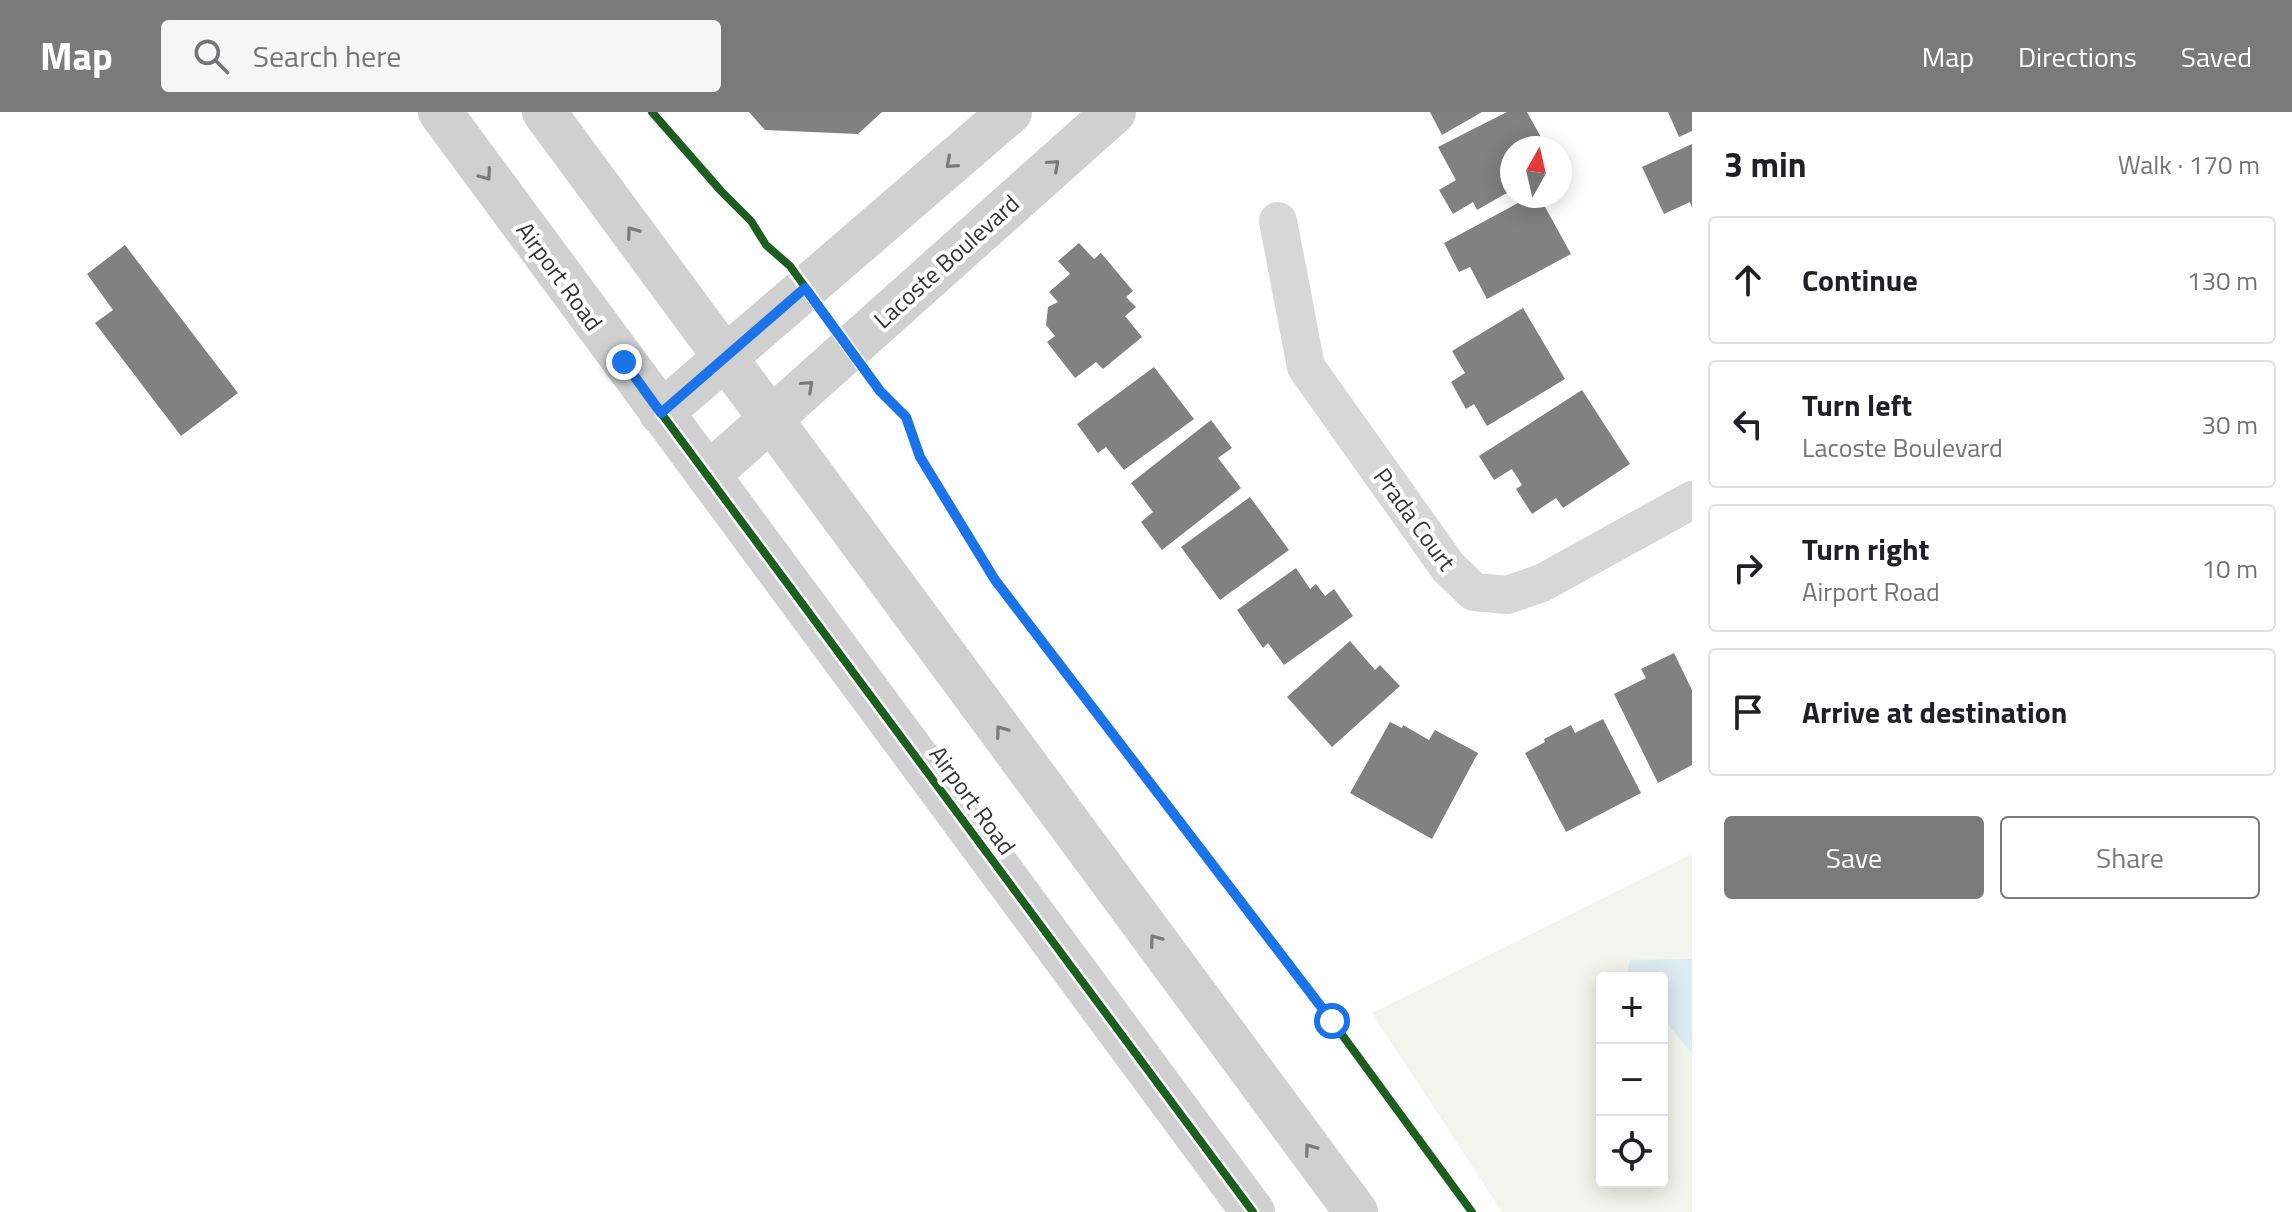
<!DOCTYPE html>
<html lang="en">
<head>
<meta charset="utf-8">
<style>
  :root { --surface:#fff; --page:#f6f6f6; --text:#202124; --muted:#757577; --line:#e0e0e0; --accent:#7a7a7a }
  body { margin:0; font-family:"Titillium Web",sans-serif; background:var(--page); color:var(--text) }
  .controls { position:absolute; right:24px; bottom:24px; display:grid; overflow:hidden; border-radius:8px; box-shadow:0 4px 20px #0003 }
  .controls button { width:72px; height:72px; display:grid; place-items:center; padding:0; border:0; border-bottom:2px solid var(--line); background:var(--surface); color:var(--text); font:40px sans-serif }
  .compass { position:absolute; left:1500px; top:24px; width:72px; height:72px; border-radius:50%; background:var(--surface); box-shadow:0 4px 20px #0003; rotate:8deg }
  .stop { position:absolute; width:24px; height:24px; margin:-18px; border:6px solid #1a73e8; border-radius:50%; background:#fff }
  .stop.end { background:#1a73e8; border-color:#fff; box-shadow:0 2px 8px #0008 }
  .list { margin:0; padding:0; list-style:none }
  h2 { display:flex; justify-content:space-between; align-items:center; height:104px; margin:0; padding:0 32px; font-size:34px }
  h2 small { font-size:26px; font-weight:400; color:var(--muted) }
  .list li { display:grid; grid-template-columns:52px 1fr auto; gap:24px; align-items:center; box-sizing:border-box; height:128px; margin:0 16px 16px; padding:0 16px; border:2px solid var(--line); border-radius:8px }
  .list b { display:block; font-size:30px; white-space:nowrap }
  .list p { margin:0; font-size:26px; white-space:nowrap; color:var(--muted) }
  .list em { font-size:26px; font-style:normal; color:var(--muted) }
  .actions { display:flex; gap:16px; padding:24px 32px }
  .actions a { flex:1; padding:18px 0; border:2px solid var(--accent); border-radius:8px; text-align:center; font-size:28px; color:var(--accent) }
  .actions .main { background:var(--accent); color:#fff }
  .icon { flex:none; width:44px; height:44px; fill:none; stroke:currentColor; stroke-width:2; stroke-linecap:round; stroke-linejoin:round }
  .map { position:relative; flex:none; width:1692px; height:1100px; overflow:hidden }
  header { display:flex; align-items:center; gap:48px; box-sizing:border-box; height:112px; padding:0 40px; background:var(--accent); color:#fff }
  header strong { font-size:38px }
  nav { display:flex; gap:44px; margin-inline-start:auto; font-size:28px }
  .search { width:560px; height:72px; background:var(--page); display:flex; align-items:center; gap:20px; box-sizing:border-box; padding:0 28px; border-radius:8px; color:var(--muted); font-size:30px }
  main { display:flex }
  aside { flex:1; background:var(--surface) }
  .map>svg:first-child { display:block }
  .green { fill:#f1f5ed; fill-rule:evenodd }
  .water { fill:#ddebf3 }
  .building { fill:#818181 }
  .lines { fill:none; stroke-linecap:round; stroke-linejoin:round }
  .street { stroke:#d7d7d7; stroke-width:38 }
  .secondary { stroke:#d0d0d0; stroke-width:44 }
  .cycleway-casing { stroke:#fff; stroke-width:13 }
  .cycleway { stroke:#1b5e20; stroke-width:8 }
  .oneway { stroke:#7a7a7a }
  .route { stroke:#1a73e8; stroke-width:10 }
  .labels { text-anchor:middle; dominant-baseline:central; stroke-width:8; stroke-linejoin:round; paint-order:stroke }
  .street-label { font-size:24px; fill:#333; stroke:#fff }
</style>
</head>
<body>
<header>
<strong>Map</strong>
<div class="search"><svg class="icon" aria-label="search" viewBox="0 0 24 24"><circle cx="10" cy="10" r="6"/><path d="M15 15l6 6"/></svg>Search here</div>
<nav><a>Map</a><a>Directions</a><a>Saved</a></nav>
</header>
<main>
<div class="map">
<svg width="1692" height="1100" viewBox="0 0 1692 1100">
  <rect width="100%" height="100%" fill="#fff"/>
  <!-- green -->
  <path class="green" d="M1692,742V1100H1502L1372,901ZM1602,866H1662V1070H1602Z"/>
  <!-- water -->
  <polygon class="water" points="1692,847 1692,942 1667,911 1662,910 1662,866 1626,866 1630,848"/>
  <!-- building -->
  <g class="building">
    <polygon points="749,0 882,0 858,22 765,18"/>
    <polygon points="1430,0 1482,0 1442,23"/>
    <polygon points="1507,0 1527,0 1547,36 1512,36 1512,78 1477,98 1473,90 1453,102 1439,78 1456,68 1438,35"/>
    <polygon points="1668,0 1692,0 1692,19 1679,25"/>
    <polygon points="1692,32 1692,96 1690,90 1664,102 1642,55"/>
    <polygon points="1531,84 1539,84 1571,142 1487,187 1470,155 1459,160 1444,131"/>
    <polygon points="1079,131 1094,147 1101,141 1133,179 1126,185 1136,195 1125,204 1142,225 1103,257 1096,250 1075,266 1047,230 1055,224 1046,213 1048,195 1058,190 1049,180 1070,162 1058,149"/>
    <polygon points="125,133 238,281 181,324 95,211 113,198 87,162"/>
    <polygon points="1523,196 1565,267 1487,314 1474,292 1466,297 1451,270 1465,261 1452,239"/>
    <polygon points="1154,255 1194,307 1124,358 1106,335 1098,341 1077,312"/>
    <polygon points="1582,278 1630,352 1563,396 1556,386 1532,402 1516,377 1522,373 1512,357 1494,368 1479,344"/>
    <polygon points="1211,308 1232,336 1218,346 1241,376 1162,438 1141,410 1153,400 1131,371"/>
    <polygon points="1250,385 1289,438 1220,488 1181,435"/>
    <polygon points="1296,456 1310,477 1316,472 1325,484 1334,477 1353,504 1284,553 1268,531 1263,536 1237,498"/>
    <polygon points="1350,529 1375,558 1380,553 1400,574 1332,635 1287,585"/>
    <polygon points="1674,541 1692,578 1692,653 1658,671 1614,582 1646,566 1641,557"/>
    <polygon points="1603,607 1641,681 1566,720 1525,641 1545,630 1544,627 1571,613 1575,621"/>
    <polygon points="1390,610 1402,616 1403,613 1429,628 1435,618 1478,641 1432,727 1350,681"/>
  </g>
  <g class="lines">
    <!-- street -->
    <polyline class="street" points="1278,109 1306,255 1448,455 1474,480 1507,483 1542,471 1692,388"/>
    <!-- secondary -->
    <g class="secondary">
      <polyline points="440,0 1253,1100"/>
      <polyline points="544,0 1356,1100"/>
      <polyline points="661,301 1010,0"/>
      <polyline points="708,363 1114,0"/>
    </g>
    <!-- cycleway casing -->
    <g class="cycleway-casing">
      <g id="cycleway">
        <polyline points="652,0 721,79 751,109 766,133 790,154 880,279 906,305 920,345 995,468 1332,909 1472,1100"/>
        <polyline points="661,301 1253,1100"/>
      </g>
    </g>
    <!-- cycleway -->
    <use href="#cycleway" class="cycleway"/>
  </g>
  <!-- one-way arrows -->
  <defs><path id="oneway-chevron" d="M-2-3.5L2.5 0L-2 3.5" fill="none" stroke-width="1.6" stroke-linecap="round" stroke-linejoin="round" transform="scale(2)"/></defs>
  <g class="oneway">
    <use href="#oneway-chevron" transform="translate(951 51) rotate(139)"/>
    <use href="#oneway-chevron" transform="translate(1054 53) rotate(-42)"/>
    <use href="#oneway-chevron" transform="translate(486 63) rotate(54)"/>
    <use href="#oneway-chevron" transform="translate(632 120) rotate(-126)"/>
    <use href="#oneway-chevron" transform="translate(808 274) rotate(-42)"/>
    <use href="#oneway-chevron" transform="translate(1001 619) rotate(-126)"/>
    <use href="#oneway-chevron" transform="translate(1155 828) rotate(-126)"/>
    <use href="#oneway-chevron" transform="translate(1310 1037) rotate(-126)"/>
  </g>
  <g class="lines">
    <!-- route -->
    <polyline class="route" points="624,250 661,301 805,176 880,279 906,305 920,345 995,468 1332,909"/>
  </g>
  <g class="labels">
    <!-- street labels -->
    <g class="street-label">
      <text transform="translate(946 149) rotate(-42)">Lacoste Boulevard</text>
      <text transform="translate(560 164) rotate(54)">Airport Road</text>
      <text transform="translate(1415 407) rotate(54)">Prada Court</text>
      <text transform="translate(973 688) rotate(54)">Airport Road</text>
    </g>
  </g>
</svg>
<div class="controls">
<button>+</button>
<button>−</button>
<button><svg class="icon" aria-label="locate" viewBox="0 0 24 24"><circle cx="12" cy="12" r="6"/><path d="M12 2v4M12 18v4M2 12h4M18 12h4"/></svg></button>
</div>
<svg class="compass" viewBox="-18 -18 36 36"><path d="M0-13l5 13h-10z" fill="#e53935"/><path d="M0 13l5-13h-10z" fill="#757577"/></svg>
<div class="stop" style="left:1332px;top:909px"></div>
<div class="stop end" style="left:624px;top:250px"></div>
</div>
<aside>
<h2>3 min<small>Walk · 170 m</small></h2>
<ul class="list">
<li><svg class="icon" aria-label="ahead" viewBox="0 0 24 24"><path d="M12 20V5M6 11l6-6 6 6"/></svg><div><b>Continue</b></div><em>130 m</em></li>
<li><svg class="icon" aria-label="left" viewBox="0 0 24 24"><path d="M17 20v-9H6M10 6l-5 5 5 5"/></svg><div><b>Turn left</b><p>Lacoste Boulevard</p></div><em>30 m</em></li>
<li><svg class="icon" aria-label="right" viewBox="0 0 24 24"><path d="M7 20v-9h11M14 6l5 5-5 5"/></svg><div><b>Turn right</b><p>Airport Road</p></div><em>10 m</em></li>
<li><svg class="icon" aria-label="arrive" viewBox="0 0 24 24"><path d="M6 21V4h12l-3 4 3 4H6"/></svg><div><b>Arrive at destination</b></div></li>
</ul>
<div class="actions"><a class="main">Save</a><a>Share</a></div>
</aside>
</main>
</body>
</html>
